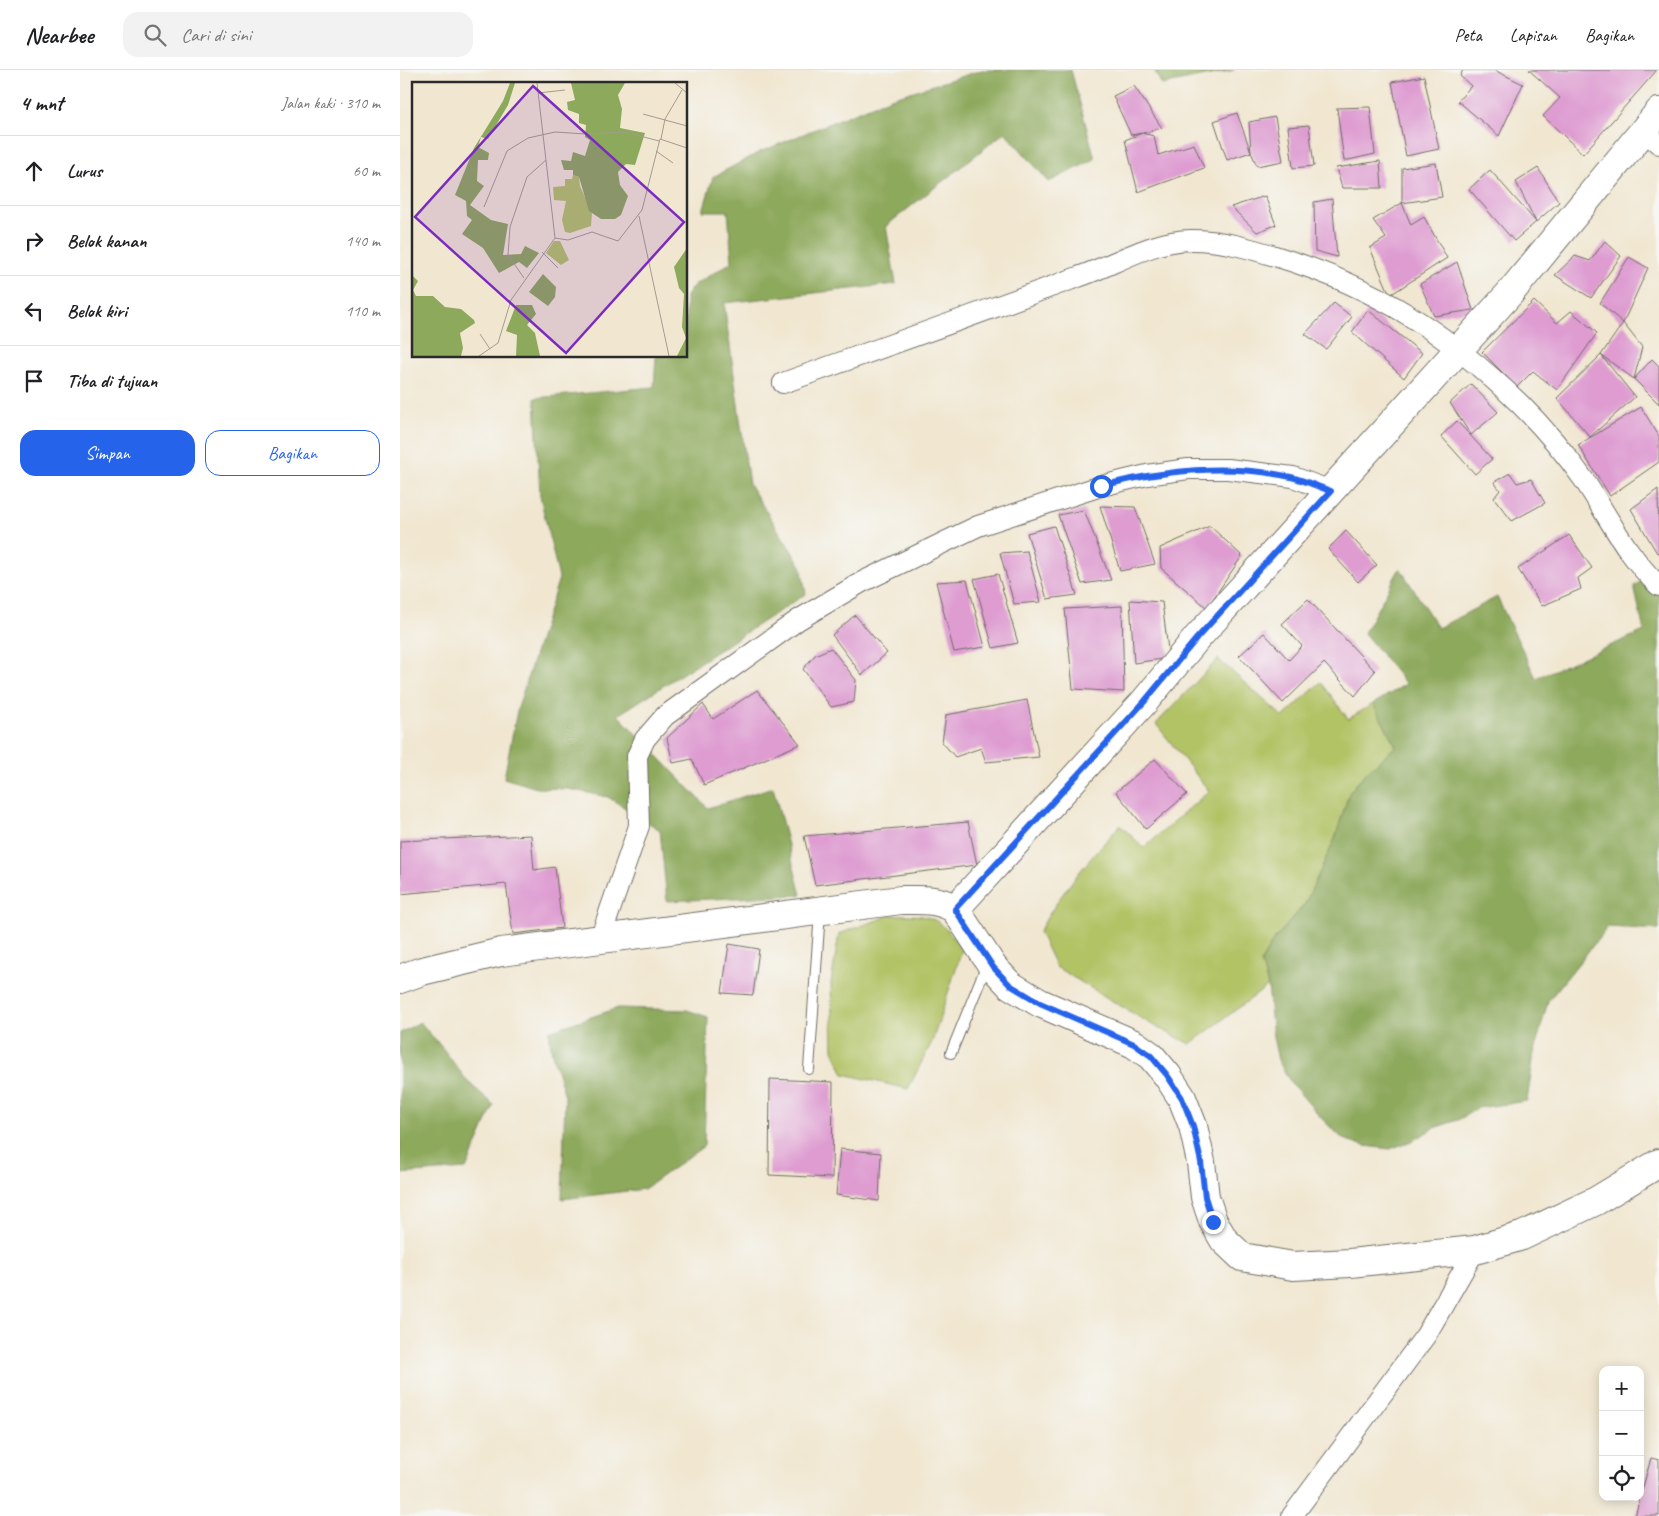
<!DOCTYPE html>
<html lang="id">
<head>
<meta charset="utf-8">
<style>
  :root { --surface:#fff; --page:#f2f2f2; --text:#202124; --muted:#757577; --line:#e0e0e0; --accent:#2563eb }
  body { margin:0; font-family:Caveat,sans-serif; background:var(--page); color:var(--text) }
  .controls { position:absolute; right:15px; bottom:15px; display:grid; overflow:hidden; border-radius:10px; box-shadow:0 2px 12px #0003 }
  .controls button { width:45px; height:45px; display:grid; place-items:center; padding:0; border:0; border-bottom:1px solid var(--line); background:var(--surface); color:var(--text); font:25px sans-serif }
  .stop { position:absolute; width:15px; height:15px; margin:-11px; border:4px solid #2563eb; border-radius:50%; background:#fff }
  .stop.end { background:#2563eb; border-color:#fff; box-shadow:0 1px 5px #0008 }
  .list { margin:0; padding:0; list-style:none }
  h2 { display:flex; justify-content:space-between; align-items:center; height:65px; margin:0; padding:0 20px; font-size:21px }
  h2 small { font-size:16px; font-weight:400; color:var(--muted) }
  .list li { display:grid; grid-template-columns:32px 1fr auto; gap:15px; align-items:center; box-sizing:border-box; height:70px; padding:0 20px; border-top:1px solid var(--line) }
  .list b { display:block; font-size:19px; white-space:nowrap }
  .list em { font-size:16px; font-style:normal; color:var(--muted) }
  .actions { display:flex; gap:10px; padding:15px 20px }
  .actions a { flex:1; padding:11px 0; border:1px solid var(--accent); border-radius:15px; text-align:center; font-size:18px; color:var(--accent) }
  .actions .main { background:var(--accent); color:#fff }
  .icon { flex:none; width:28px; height:28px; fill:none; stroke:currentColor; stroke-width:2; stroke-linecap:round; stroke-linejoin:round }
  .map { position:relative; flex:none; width:1259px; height:1446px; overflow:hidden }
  header { display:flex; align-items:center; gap:30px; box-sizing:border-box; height:70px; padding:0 25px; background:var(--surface); border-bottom:1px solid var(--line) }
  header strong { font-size:24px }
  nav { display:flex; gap:28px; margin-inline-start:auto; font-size:18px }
  .search { width:350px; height:45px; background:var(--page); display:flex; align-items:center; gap:12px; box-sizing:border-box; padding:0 18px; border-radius:15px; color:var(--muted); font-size:19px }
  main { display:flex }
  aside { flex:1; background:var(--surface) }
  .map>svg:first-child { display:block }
  .green { fill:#b2c366; stroke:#6e7748 }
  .forest { fill:#8da95b; stroke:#5c6a43 }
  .building { fill:#de9cd1 }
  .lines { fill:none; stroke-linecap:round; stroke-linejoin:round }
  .lane-casing { stroke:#706d65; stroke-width:12 }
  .street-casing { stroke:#706d65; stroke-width:22 }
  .secondary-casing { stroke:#706d65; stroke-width:30 }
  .lane { stroke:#fff; stroke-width:10 }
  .street { stroke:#fff; stroke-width:20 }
  .secondary { stroke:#fff; stroke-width:28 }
  .route { stroke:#2563eb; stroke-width:6 }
  .inset-road { fill:none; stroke:#a29c8f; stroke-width:1 }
  .view { fill:#7b2cbf; fill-opacity:0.15; stroke:#7b2cbf; stroke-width:2.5 }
  .inset-edge { fill:none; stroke:#2b2b2b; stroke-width:2.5 }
</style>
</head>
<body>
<header>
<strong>Nearbee</strong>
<div class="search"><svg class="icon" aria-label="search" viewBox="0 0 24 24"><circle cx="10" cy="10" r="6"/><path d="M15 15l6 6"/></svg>Cari di sini</div>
<nav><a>Peta</a><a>Lapisan</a><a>Bagikan</a></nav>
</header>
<main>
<aside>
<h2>4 mnt<small>Jalan kaki · 310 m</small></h2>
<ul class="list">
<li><svg class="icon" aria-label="ahead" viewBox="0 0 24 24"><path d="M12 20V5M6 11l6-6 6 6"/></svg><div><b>Lurus</b></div><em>60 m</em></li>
<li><svg class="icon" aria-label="right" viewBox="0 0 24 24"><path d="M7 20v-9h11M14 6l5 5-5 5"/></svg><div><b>Belok kanan</b></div><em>140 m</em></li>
<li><svg class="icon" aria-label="left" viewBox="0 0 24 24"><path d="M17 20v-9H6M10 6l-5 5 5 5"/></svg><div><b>Belok kiri</b></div><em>110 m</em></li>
<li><svg class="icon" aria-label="arrive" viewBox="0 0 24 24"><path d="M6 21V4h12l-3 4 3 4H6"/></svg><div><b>Tiba di tujuan</b></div></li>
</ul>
<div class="actions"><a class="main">Simpan</a><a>Bagikan</a></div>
</aside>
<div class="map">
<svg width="1259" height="1446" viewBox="0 0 1259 1446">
  <rect width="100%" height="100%" fill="#f6f6f2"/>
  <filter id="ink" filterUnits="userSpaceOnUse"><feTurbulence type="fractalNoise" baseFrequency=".02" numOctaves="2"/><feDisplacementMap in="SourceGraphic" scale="10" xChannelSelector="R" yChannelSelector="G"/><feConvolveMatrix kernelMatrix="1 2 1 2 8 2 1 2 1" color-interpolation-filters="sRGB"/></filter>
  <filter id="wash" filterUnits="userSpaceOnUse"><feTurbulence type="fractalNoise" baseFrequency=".0096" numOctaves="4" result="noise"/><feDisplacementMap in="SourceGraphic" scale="20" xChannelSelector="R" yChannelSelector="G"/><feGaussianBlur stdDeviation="1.12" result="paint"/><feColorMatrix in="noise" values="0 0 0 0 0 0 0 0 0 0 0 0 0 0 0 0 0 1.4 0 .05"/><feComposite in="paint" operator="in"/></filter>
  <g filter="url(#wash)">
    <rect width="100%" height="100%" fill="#f1e7d1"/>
    <!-- green -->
    <g class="green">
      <path d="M818,589L883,647L921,612L948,649L973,634L996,676L964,705L949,723L935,769L905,834L873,871L861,891L868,916L790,974L749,953L656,897L639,862C660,822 690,789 720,755L744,778L809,721L756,654Z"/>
      <path d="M491,845C532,844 539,846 562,880L532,972L508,1019L444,1004L433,980L431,913L439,864Z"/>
    </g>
    <!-- forest -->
    <g class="forest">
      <polygon points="582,0 671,0 695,89 649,112 605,62 486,156 496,214 324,233 349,414 401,496 406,524 218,645 308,738 373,717 401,825 267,831 260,760 208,727 168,719 137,718 104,708 117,641 159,508 140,426 135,328 254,317 256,286 286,286 286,226 294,215 332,192 328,141 303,141 313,107 360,82 491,28"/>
      <polygon points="754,0 834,0 762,15"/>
      <polygon points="1000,498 1038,558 1097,527 1136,608 1244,561 1234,516 1259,499 1259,860 1208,857 1148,931 1134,983 1127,1031 1078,1038 1058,1050 1034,1058 1014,1070 990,1079 965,1076 943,1069 923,1050 891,1013 878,990 873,967 868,916 861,892 873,871 905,834 935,769 949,723 964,705 996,676 973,634 1006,614 964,563"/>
      <polygon points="218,938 287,940 308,947 304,1076 244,1119 162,1129 165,1026 152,984 149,961"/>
      <polygon points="20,952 45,981 67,1011 94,1035 66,1099 0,1104 0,963"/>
    </g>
    <g id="blocks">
      <!-- building -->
      <g class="building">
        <polygon points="1063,0 1094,0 1123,14 1099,66 1058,31 1071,16 1060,6"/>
        <polygon points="1129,0 1257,0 1183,84 1143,46 1160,28"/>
        <polygon points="1024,6 1039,79 1006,86 992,12"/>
        <polygon points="734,16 762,58 742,63 754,66 758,85 794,74 804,98 738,122 725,70 742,63 731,65 713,26"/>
        <polygon points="970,37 975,84 944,91 937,38"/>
        <polygon points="837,43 851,82 827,90 814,51"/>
        <polygon points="875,47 883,91 857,96 851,82 849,52"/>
        <polygon points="909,55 914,96 893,98 888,57"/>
        <polygon points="980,91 982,118 942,118 936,98"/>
        <polygon points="1036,93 1042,127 1002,133 1011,155 1024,147 1047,188 990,225 970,178 986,168 973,150 1002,133 1002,98"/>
        <polygon points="1138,98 1159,132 1136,152 1116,112"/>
        <polygon points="1090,100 1136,152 1114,171 1069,119"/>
        <polygon points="865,126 876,155 857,162 831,137"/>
        <polygon points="932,129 937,187 915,181 914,132"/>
        <polygon points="1205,171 1221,186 1191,228 1155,205 1175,186 1190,191"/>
        <polygon points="1229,187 1248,198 1223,253 1200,233"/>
        <polygon points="1057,192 1073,240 1034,246 1020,214"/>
        <polygon points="1134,231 1157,253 1171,241 1197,263 1157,320 1133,301 1117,317 1082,282"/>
        <polygon points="934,233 952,247 926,279 905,264"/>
        <polygon points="968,240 1022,283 1004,308 952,262"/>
        <polygon points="1223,253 1242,277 1234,309 1201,285"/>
        <polygon points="1201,285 1235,327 1190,367 1157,328"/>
        <polygon points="1252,289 1259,296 1259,334 1234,309"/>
        <polygon points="1071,314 1098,342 1071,365 1050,333"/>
        <polygon points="1241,337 1259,366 1259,392 1210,426 1178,375"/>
        <polygon points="1057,351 1092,389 1075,404 1041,366"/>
        <polygon points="1110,403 1117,413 1131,409 1145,433 1112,451 1094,428 1100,420 1094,412"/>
        <polygon points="1258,419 1259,482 1257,483 1231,439"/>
        <polygon points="700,436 735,437 755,494 720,501"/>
        <polygon points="684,440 711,510 682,514 658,445"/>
        <polygon points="654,456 677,525 647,529 627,463"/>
        <polygon points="810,456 842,486 807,538 761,498 760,478"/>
        <polygon points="946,461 977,495 958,512 928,479"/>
        <polygon points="1169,465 1192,498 1178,508 1181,519 1142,536 1118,499"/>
        <polygon points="627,481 641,532 614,534 600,483"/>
        <polygon points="598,504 618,573 593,578 574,509"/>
        <polygon points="567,510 585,577 554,582 536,512"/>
        <polygon points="908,529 975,601 955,626 924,593 883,633 839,586 864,563 889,590 902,576 882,554"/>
        <polygon points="730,530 762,532 769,588 734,593"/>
        <polygon points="722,536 724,622 673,619 665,539"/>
        <polygon points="455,545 487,583 462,605 432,565"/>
        <polygon points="431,578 456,610 454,632 431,637 403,599 415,585"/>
        <polygon points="357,620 400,674 304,715 292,689 273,693 267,668 303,634 313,649"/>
        <polygon points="627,630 639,687 586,692 581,678 555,687 542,672 546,645"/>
        <polygon points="755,689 787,724 746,759 716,722"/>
        <polygon points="568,752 577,795 415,815 404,766"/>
        <polygon points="131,765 134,800 155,797 162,858 113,864 106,814 0,824 0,771"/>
        <polygon points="329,874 359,879 353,925 322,923"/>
        <polygon points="370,1009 433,1012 432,1108 369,1105"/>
        <polygon points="440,1079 481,1083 479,1131 436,1125"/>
        <polygon points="1251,1388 1259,1390 1259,1446 1235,1446"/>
      </g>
    </g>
  </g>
  <g filter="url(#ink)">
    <use href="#blocks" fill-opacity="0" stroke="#706d65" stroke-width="1"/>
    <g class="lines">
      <!-- lane casing -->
      <g class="lane-casing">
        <g id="lane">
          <polyline points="551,983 587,894"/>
          <polyline points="409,999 420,842"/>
        </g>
      </g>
      <!-- street casing -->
      <g class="street-casing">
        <g id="street">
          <polyline points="1244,61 1259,74"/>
          <path d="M383,313C481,278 580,243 678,207C714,195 752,170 791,170C822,170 849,178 878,187C976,217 1047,263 1120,334C1143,357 1165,383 1184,410C1208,446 1227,486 1259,516"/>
          <polyline points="200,869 239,756 237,686 245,669 265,646 398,550 462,512 578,456 701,416 747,405 788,399 828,399 893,407 931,421"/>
          <polyline points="892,1446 1026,1265 1075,1180"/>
        </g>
      </g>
      <!-- secondary casing -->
      <g class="secondary-casing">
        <g id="secondary">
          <polyline points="555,839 593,897 610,915 640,933 734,974 751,986 767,1005 782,1028 793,1056 801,1092 805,1127 813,1151 824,1170 842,1187 893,1196 950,1193 1075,1180 1122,1166 1196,1131 1259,1093"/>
          <path d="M0,909L22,901L101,882L501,830C521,830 538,828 555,839L744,632L797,568L1110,223L1259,42"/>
        </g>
      </g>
      <!-- lane -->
      <use href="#lane" class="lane"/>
      <!-- street -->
      <use href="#street" class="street"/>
      <!-- secondary -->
      <use href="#secondary" class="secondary"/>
    </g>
  </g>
  <g class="lines" filter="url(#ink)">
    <!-- route -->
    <path class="route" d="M701,416C764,400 826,393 891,407C904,410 918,417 931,421L797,568L744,632L555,839L593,897L610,915L640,933L734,974L751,986L767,1005L782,1028L793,1056L801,1092L805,1127L813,1152"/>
  </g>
  <!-- overview -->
  <g transform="translate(12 12)">
    <rect width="275" height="275" fill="#f1e7d1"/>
    <path d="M161,93L167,95L168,104L180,131L179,144L158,151L153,150L150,138L154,119L142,118L141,105L153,104V97H160ZM142,159H148L157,178L149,183L134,171Z" fill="#b2c366"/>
    <path d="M98,1H103L96,23L76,57L69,55L66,65L77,71L76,78H66L65,99L72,104L58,123L79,138L96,142L91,173L109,172L113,164L127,171L115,186L107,180L87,191L71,166L50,152L60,138L55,134L54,119L43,113L62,66L91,19ZM159,1H213L206,13L210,27L208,46L233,51L223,83L214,82L206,90L208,103L216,114L209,133L203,137H189L177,129L167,95L161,93V88H152L149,78L159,79L161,70L173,74L178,58L173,55L174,43L167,41V32L156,28L155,20L163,18ZM275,166V274H265L274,256L270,245L272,212L267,206L262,185ZM131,192L144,205L143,215L136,224L117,210ZM0,193L6,199L1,208L4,214H21L33,225L49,227L62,238L63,241L48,251L51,266L49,274H0ZM104,223H120L124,232L115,243L123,251L128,274H104L105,253L94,249Z" fill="#8da95b"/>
    <path class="inset-road" d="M263,1L275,11M126,11L153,8M231,32L275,44M249,57L253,37L270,8M244,69L261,81M72,125L95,69L116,56L143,50L174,52L213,50L247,59M227,134L257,274M143,156L156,158L180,150L206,159L230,128L248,57L275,66M130,170L146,186M112,196L96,173L98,145L115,95L134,78M68,252L78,267M67,274L86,261L99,218L143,156L125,1"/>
    <path class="view" d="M121,4L272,140L154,271L3,135Z"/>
    <rect width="275" height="275" class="inset-edge"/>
  </g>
</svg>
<div class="controls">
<button>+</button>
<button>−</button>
<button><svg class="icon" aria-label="locate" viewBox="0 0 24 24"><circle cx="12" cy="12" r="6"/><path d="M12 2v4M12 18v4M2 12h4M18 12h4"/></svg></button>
</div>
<div class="stop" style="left:701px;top:416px"></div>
<div class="stop end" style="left:813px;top:1152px"></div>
</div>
</main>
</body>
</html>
